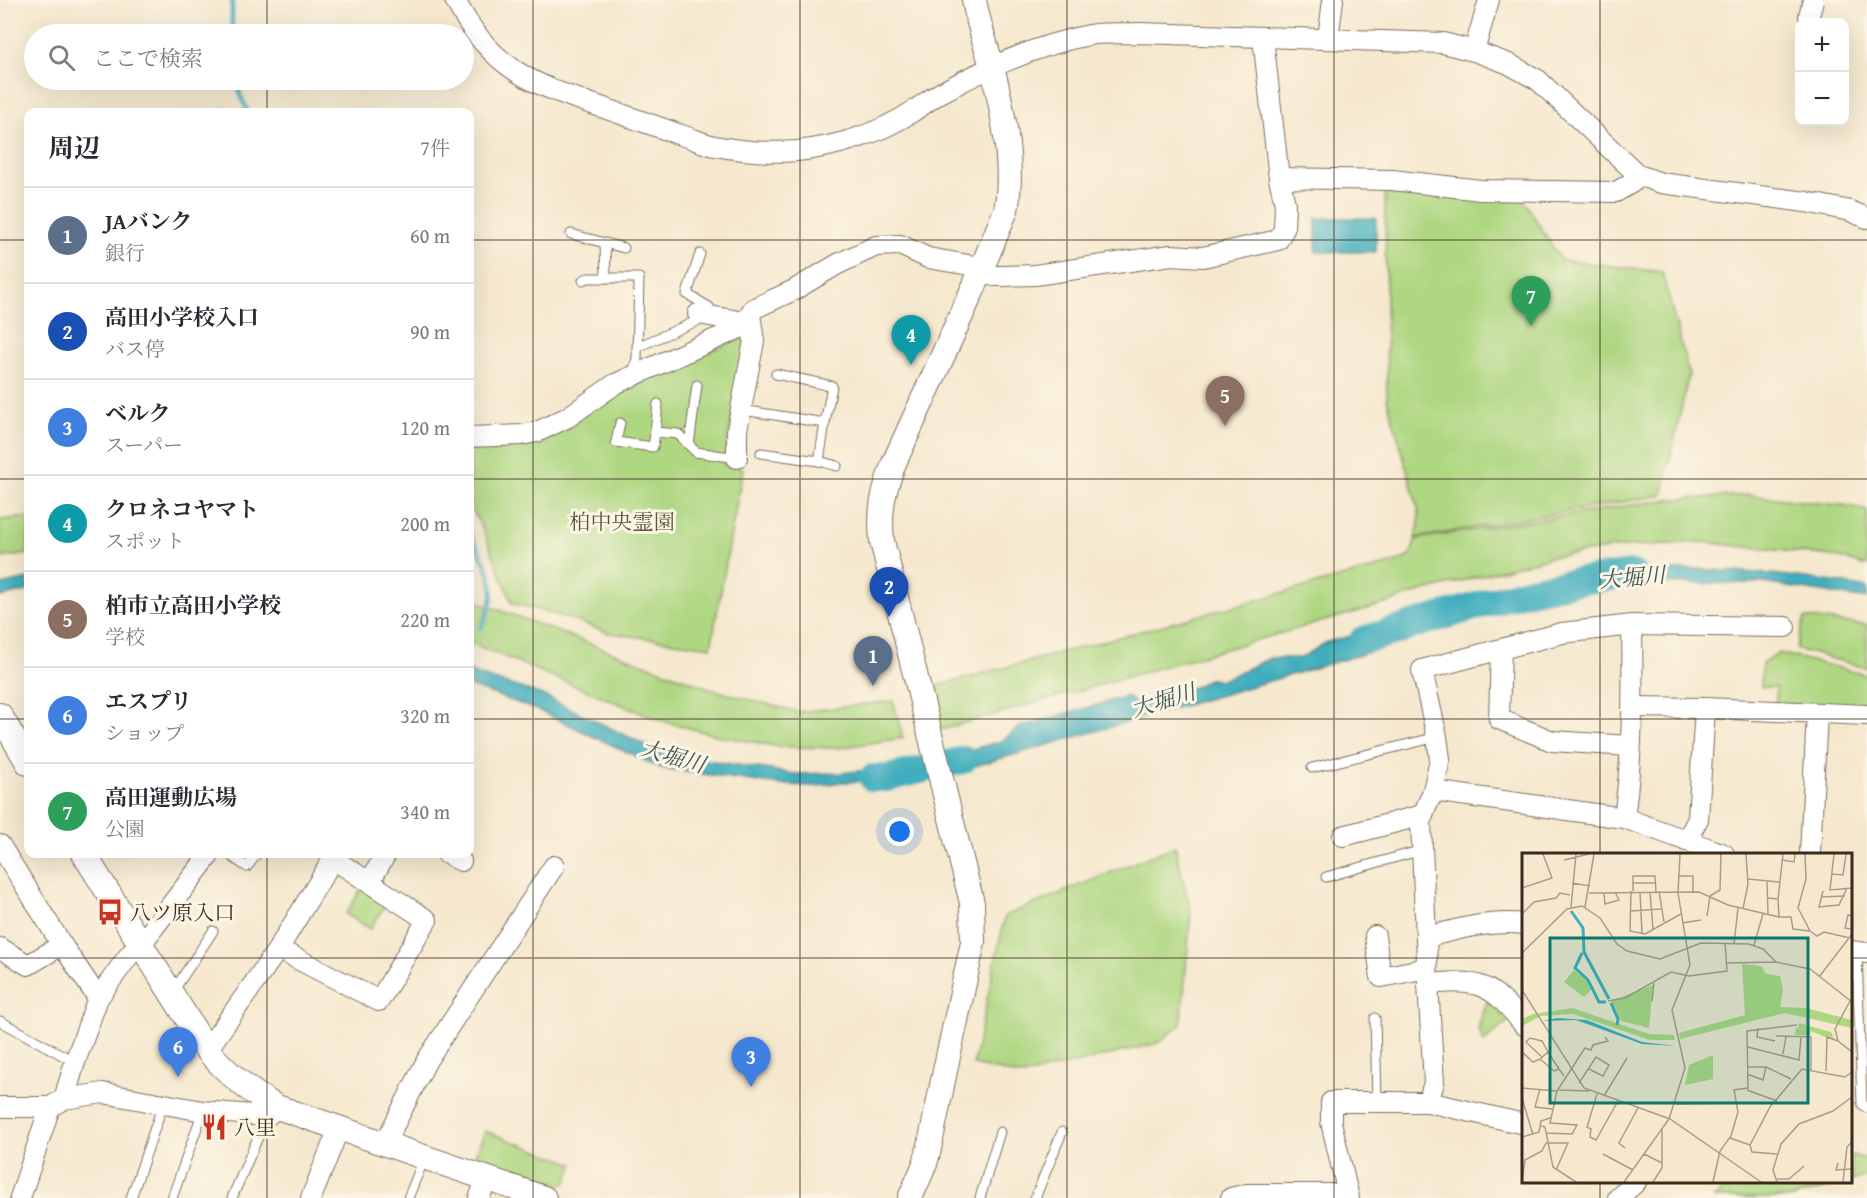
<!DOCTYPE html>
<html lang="ja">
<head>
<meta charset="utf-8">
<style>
  :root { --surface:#fff; --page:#f2f2f3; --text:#2b2b33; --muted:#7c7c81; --line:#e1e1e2; --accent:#c8321e }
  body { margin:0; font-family:"Gentium Book Plus","Noto Serif JP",serif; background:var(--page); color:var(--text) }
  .controls { position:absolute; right:18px; top:18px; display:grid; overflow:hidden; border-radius:12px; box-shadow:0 6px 24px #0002 }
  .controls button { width:54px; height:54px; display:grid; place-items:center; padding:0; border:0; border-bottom:2px solid var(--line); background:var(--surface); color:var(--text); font:30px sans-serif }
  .you { position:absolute; left:900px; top:832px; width:21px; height:21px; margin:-15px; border:4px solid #fff; border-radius:50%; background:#1a73e8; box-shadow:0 0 0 9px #1a73e833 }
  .badge { display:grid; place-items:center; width:39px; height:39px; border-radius:50%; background:var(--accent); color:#fff; font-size:20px; font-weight:700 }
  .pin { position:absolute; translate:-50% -50px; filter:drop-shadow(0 2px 3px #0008) }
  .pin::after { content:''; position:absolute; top:32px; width:21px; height:18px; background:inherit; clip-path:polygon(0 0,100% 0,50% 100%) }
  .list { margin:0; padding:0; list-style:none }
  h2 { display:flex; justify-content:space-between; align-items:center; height:78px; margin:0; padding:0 24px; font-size:26px }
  h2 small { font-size:20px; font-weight:400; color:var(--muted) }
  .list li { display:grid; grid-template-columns:39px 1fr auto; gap:18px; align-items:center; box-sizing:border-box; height:96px; padding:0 24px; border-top:2px solid var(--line) }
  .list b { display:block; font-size:22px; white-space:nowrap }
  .list p { margin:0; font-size:20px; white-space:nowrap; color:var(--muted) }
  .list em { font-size:20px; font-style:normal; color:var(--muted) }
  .icon { flex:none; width:33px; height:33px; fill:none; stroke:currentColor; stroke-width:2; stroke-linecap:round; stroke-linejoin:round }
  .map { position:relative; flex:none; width:1867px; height:1198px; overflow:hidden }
  .search { position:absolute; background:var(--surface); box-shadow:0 6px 24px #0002; left:24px; top:24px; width:450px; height:66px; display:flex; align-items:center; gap:15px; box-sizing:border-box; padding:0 21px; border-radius:33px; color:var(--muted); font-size:22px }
  .panel { position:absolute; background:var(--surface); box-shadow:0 6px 24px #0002; left:24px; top:108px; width:450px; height:750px; border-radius:12px }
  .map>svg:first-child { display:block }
  .green { fill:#afd782; stroke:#758050; stroke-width:1.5 }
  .water { fill:#40aebe; stroke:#3e6c6e; stroke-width:1.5 }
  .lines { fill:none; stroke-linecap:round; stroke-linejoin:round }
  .stream { stroke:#40aebe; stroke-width:4.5 }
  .river { stroke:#40aebe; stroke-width:28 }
  .service-casing { stroke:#7c6c5c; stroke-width:11 }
  .minor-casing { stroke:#7c6c5c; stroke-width:22 }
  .tertiary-casing { stroke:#7c6c5c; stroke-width:26 }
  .service { stroke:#fff; stroke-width:9 }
  .minor { stroke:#fff; stroke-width:20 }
  .tertiary { stroke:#fff; stroke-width:24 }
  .grid { fill:none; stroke:#3b2a1e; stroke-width:1.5; stroke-opacity:0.55 }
  .labels { text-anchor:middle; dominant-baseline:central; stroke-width:6; stroke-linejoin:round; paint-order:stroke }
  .park-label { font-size:21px; fill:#585537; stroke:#fcf5e5 }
  .poi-label { font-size:21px; fill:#3b2a1e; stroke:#fcf5e5; text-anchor:start }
  .water-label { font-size:22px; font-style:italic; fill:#3d5856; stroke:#fcf5e5 }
  .inset-river { fill:none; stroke:#40aebe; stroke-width:3 }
  .inset-road { fill:none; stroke:#ab9c88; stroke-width:1.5 }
  .view { fill:#0f766e; fill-opacity:0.15; stroke:#0f766e; stroke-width:3 }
  .inset-edge { fill:none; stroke:#3b2a1e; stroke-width:3 }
</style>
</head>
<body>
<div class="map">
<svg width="1867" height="1198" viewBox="0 0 1867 1198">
  <rect width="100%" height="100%" fill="#fcf5e5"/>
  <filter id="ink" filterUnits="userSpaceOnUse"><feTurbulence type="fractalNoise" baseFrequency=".0167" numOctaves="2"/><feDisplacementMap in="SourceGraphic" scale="12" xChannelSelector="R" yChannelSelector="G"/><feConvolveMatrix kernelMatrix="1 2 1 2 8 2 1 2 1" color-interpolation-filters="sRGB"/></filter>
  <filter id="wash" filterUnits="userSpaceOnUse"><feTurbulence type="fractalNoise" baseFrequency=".008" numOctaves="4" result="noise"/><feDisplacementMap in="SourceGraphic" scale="24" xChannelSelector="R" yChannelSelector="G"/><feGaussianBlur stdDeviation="1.35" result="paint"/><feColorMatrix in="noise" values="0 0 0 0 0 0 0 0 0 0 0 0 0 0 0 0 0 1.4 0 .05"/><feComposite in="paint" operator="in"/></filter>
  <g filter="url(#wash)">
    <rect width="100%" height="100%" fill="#f5e8ce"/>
    <!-- green -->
    <g class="green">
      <polygon points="1385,188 1523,199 1561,260 1662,272 1689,374 1662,495 1415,538 1419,525 1419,512 1387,399"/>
      <polygon points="742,338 747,342 723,464 743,468 711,647 609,633 565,617 512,603 483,530 470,506 470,445 542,442 573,423 621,388"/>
      <polygon points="1748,495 1850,506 1867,511 1867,566 1833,556 1701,542 1622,547 1550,557 1406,596 1388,603 940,730 929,688 1394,563 1410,556 1416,539 1664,500"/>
      <polygon points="28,517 28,554 0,558 0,520"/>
      <polygon points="470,599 717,691 798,712 893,701 903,738 838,748 782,747 719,736 659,720 470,643"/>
      <polygon points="1805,618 1867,625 1867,668 1796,649"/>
      <polygon points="1779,653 1867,675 1867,706 1776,704 1776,687 1761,687 1762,664"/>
      <polygon points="1175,846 1191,912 1181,1024 1158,1043 1022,1076 973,1065 1005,916"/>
      <polygon points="362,887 387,902 370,929 346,914"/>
      <polygon points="1489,996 1504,1009 1500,1014 1508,1021 1484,1042 1478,1028"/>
      <polygon points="485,1131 574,1164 566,1183 560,1185 475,1155"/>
      <polygon points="1851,1155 1867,1159 1867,1176 1851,1181"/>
      <polygon points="1733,1182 1848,1182 1791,1198 1714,1198"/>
    </g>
    <!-- water -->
    <g class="water">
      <rect x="1316" y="218" width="60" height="34"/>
      <path d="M1695,569C1753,572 1810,576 1867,588V599L1762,583L1647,584L1620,586L1486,613L1421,633L1417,619C1487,599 1558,583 1630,573C1651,570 1674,570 1695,569Z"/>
      <polygon points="28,579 28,591 0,597 0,585"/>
      <polygon points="1399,624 1405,642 947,774 943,757 1002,741 1019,727 1127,696 1136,703 1148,703 1153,693 1169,693 1195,687 1208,679 1222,680 1270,658 1301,658 1327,642"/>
      <polygon points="470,671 481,676 540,694 662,753 795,774 841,773 909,765 913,780 842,782 817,786 780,785 661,768 537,710 470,686"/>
    </g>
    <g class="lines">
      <!-- stream -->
      <g class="stream">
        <polyline points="232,0 232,34"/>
        <polyline points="237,80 241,97 248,112"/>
        <polyline points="223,112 226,109"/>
        <path d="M470,534C478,550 490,569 492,587C494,601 486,616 481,628"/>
      </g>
      <!-- river -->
      <g class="river">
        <polyline points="1363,640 1530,590 1580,581 1633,574"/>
        <polyline points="873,778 887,778 963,760"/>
      </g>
    </g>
  </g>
  <g filter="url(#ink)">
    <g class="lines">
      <!-- service casing -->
      <g class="service-casing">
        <g id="service">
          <polyline points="571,234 624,248"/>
          <polyline points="605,244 606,278"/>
          <polyline points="700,254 687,294 709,307 707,316"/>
          <polyline points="583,280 588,278 639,278 637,359 635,365"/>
          <polyline points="637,347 697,321 698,314"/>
          <polyline points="742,410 825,423 832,386 776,374"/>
          <polyline points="620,423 616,442 653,447 655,432 678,434 696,452 737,458"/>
          <polyline points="655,432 658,404"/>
          <polyline points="689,445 697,385"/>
          <polyline points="761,453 819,461 837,466"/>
          <polyline points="819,461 825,423"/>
          <polyline points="1312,768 1437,737"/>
          <polyline points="228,854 247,867 257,854"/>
          <polyline points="1326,877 1422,850"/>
          <polyline points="1857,952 1862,1104 1867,1108"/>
          <polyline points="172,993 213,931"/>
          <polyline points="1375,1018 1377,1101"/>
          <polyline points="0,1021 75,1062"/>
          <polyline points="131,1198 163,1104"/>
          <polyline points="172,1198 203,1111"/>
          <polyline points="232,1198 267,1116"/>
          <polyline points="408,1198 424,1159"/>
          <polyline points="980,1198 1000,1132"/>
          <polyline points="1035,1198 1062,1132"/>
        </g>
      </g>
      <!-- minor casing -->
      <g class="minor-casing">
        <g id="minor">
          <path d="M455,0C491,70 534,85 604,108C629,117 655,126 681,135C692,138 704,144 715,146C741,151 771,153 797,151C836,147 878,134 912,112C922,106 931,98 942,92C988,67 1038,45 1089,35C1105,32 1123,34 1139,33L1443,43L1474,51L1509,64L1538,80L1638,175L1661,183L1806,202L1850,211L1867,218"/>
          <polyline points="1809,16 1813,0"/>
          <polyline points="1328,39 1333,0"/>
          <polyline points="1474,51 1489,0"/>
          <polyline points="1279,178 1392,180 1481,190 1616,192 1633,182 1638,175"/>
          <polyline points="698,314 751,323"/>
          <polyline points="470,437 521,435 537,432 568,417 615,384 751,323"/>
          <polyline points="737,458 737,430 754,341 750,314 753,309 794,290 838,264 876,246 900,245 928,258 969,265 994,276 1003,276 1035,275 1171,255 1203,257 1278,240 1284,229 1285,204 1279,178 1263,38"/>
          <polyline points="1501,649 1499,719 1552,741 1630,746"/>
          <polyline points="1633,707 1705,708 1867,715"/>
          <polyline points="1433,791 1624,818 1724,854"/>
          <path d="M1624,818C1633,754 1633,690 1632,625"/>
          <polyline points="1343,836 1423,815"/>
          <polyline points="1686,841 1698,819 1705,708"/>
          <polyline points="0,845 62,945"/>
          <polyline points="447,854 461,861"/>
          <polyline points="1810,854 1817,713"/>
          <polyline points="369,883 386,854"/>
          <polyline points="1375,936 1381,977 1417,970 1427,966"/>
          <path d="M1427,937C1458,929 1491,920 1524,924"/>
          <polyline points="0,948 28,965 62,945 98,998"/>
          <polyline points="1850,951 1867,953"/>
          <path d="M1428,984C1481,979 1490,983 1524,1025"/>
          <polyline points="207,1050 278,949 333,859 427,920 379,1001 278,949"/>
          <polyline points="64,1099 75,1062 98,998 130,954 145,939 210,854"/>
          <polyline points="1428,1102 1524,1124"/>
          <polyline points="0,1107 50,1107"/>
          <polyline points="385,1143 427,1060 554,866"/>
          <polyline points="20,1198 50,1107 64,1099 103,1093 203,1111 267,1116 277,1107"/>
          <polyline points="311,1198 339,1128"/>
          <polyline points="479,1198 487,1179"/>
          <polyline points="1231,1198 1247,1194 1347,1194"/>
          <polyline points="1349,1198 1331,1122 1331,1102 1428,1102 1434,1083 1428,984 1421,824 1423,815 1433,791 1440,759 1437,737 1422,670 1562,633 1632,625 1785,627"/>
          <polyline points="1618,1198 1636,1182"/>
        </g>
      </g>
      <!-- tertiary casing -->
      <g class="tertiary-casing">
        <g id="tertiary">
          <polyline points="0,715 28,763"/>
          <path d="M84,854L207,1050C228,1074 249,1092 277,1107L544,1198"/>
          <path d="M910,1198L925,1164L929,1149L946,1066L973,942L972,903L882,541C879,510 883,492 894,463L974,287L1006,210C1014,168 1003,109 992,67C986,45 978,23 974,0"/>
        </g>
      </g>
      <!-- service -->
      <use href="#service" class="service"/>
      <!-- minor -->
      <use href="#minor" class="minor"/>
      <!-- tertiary -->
      <use href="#tertiary" class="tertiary"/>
    </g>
  </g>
  <!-- grid -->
  <path class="grid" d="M267,0V34M533,0V1198M800,0V1198M1067,0V1198M1334,0V1198M1600,0V854M267,80V112M0,240H28M470,240H1867M0,479H28M470,479H1867M0,719H28M470,719H1867M267,854V1198M0,958H1524M1850,958H1867M1600,1182V1198"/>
  <!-- icons -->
  <defs>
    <g id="bus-bare" transform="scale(2.07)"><path d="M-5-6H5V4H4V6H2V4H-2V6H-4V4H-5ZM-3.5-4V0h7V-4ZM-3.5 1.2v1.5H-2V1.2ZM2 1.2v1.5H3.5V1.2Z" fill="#c8321e" stroke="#fcf5e5" stroke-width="2.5" paint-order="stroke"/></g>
    <g id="restaurant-bare" transform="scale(2.07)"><path d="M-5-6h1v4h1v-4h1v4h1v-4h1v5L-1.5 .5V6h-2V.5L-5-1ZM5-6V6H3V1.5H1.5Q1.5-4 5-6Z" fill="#c8321e" stroke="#fcf5e5" stroke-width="2.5" paint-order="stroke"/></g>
  </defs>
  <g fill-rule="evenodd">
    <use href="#bus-bare" x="110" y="912"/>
    <use href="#restaurant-bare" x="214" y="1127"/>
  </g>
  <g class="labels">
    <!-- park labels -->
    <g class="park-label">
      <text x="622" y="521">柏中央霊園</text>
    </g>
    <!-- poi labels -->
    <g class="poi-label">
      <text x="130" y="912">八ツ原入口</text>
      <text x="234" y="1127">八里</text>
    </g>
    <!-- water labels -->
    <g class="water-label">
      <text transform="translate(1632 577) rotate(-5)">大堀川</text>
      <text transform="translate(1163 700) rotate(-17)">大堀川</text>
      <text transform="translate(673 756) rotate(16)">大堀川</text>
    </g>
  </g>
  <!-- overview -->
  <g transform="translate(1522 853)">
    <rect width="330" height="330" fill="#f5e8ce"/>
    <path d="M220,111L239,113L244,121L258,123L261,137L258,154L284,155L330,167V175L263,160L158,186L157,180L223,162ZM52,117L65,128L69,137L62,144L42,129ZM131,132L127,175L99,168L89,148ZM50,155L127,181L152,182L153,187H128L51,161L19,163L0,173V166L11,161ZM277,170L309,179L313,188L289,178L288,182H273L274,175L287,178L276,175ZM191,202V226L163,232L167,212Z" fill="#afd782"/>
    <path d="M35,165L65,167L120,189L154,193L120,191L54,167L21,168Z" fill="#40aebe"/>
    <path class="inset-river" d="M49,58L61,75L62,99L87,146M60,100L53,115L66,127L77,149H84M89,150L96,166L95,172"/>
    <path class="inset-road" d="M312,1L308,37L330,35M42,7L67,1M260,7L272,9L273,1M310,21L321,22L324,1M156,23H171V39M226,26L257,29M245,28L246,61M50,30L68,33M111,30H133M0,35L30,25L21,1M109,38L108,78L123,81L159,61M111,38V23H133L134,39M137,38L142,69M301,38L297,54L317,52L325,35M118,39L120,81M128,39L131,76M67,40L177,39L206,52L257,64L256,46M82,40L83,51L97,47L93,39M188,43L198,37L199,1M299,44L323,43M246,45L256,46L261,1M49,54L54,1M63,54L72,1M221,56L226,31L224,1M109,58L139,56M0,61L12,49L34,45L38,40L48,42M185,63L188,43M330,63L326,62L323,75L330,76M257,64H269L271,76L288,78L276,55L284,26L283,1M160,70L179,67M288,78L295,83L302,79L328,85M212,91L216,55M232,92L241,61M0,100L45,56L60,53L78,65L95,91L105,98L138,106L179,90L227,91L241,96L254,109L288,116L330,149M205,110L254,109M297,124L330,81M0,137L62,235L148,266L239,329M86,148L103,145L149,119L167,123L205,118L203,90M130,148L132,130M328,148L313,176L316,188L330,199M236,175L235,184L253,188M254,183L289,184V217M226,194L277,207L279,184M0,199L11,209L18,206L32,218L37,216L42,223M261,201L264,183M20,204L4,189L8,185L20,188L26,199M18,206L26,199L37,216M225,214H244L269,226M304,218L305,184L316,188M225,221L241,227L244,214M57,230L74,204L87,212L81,223L67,216M0,235L35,238M18,236L13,254L30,256M37,237L67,238M225,237L255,248M75,241L65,274L69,276L68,284L74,287L96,248M82,243L105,205M0,245L11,282M154,251L214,250M19,273L23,274L31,314L54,329M24,280L50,281L55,272L28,270L35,238L63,195L69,197L71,192L86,188L83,184M0,284L17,279L19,268L28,265M208,285L228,292L248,254L280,216L323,224L330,219M24,290H46L34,317M228,292L230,299L255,301M103,295L97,290L116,255M81,301L111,317M122,301L140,310M316,310L314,317L330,316M255,326H267L282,313M0,329L3,307L20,298L24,290M102,329L147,266L163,215L150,157L168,112L156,40L158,1M131,329L140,315V275M191,329L198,298L209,283L216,259L212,237L226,235L225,178L275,172M255,329L251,317L259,291L277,271L311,258L330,244M321,329L325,294L330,289"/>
    <path class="view" d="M28,85H286V250H28Z"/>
    <rect width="330" height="330" class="inset-edge"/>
  </g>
</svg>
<div class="controls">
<button>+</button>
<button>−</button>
</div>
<div class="you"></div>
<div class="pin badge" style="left:873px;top:686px;background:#5c6f8a">1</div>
<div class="pin badge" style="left:889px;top:617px;background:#1a4fb4">2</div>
<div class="pin badge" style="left:751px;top:1087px;background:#3f7fe0">3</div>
<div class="pin badge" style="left:911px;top:365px;background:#0f9aa8">4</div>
<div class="pin badge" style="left:1225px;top:426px;background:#8d6e63">5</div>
<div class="pin badge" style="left:178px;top:1077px;background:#3f7fe0">6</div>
<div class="pin badge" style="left:1531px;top:326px;background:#2e9e5b">7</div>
<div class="search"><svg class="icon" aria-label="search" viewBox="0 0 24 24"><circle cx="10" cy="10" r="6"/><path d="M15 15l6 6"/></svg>ここで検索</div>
<section class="panel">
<h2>周辺<small>7件</small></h2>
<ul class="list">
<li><span class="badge" style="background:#5c6f8a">1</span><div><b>JAバンク</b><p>銀行</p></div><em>60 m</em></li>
<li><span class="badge" style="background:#1a4fb4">2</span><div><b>高田小学校入口</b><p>バス停</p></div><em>90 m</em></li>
<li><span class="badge" style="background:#3f7fe0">3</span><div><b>ベルク</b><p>スーパー</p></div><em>120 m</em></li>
<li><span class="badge" style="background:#0f9aa8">4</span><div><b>クロネコヤマト</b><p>スポット</p></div><em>200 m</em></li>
<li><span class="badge" style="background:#8d6e63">5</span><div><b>柏市立高田小学校</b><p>学校</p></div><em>220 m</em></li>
<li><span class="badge" style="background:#3f7fe0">6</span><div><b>エスプリ</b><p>ショップ</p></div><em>320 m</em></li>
<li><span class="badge" style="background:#2e9e5b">7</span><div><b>高田運動広場</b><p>公園</p></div><em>340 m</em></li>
</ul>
</section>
</div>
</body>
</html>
